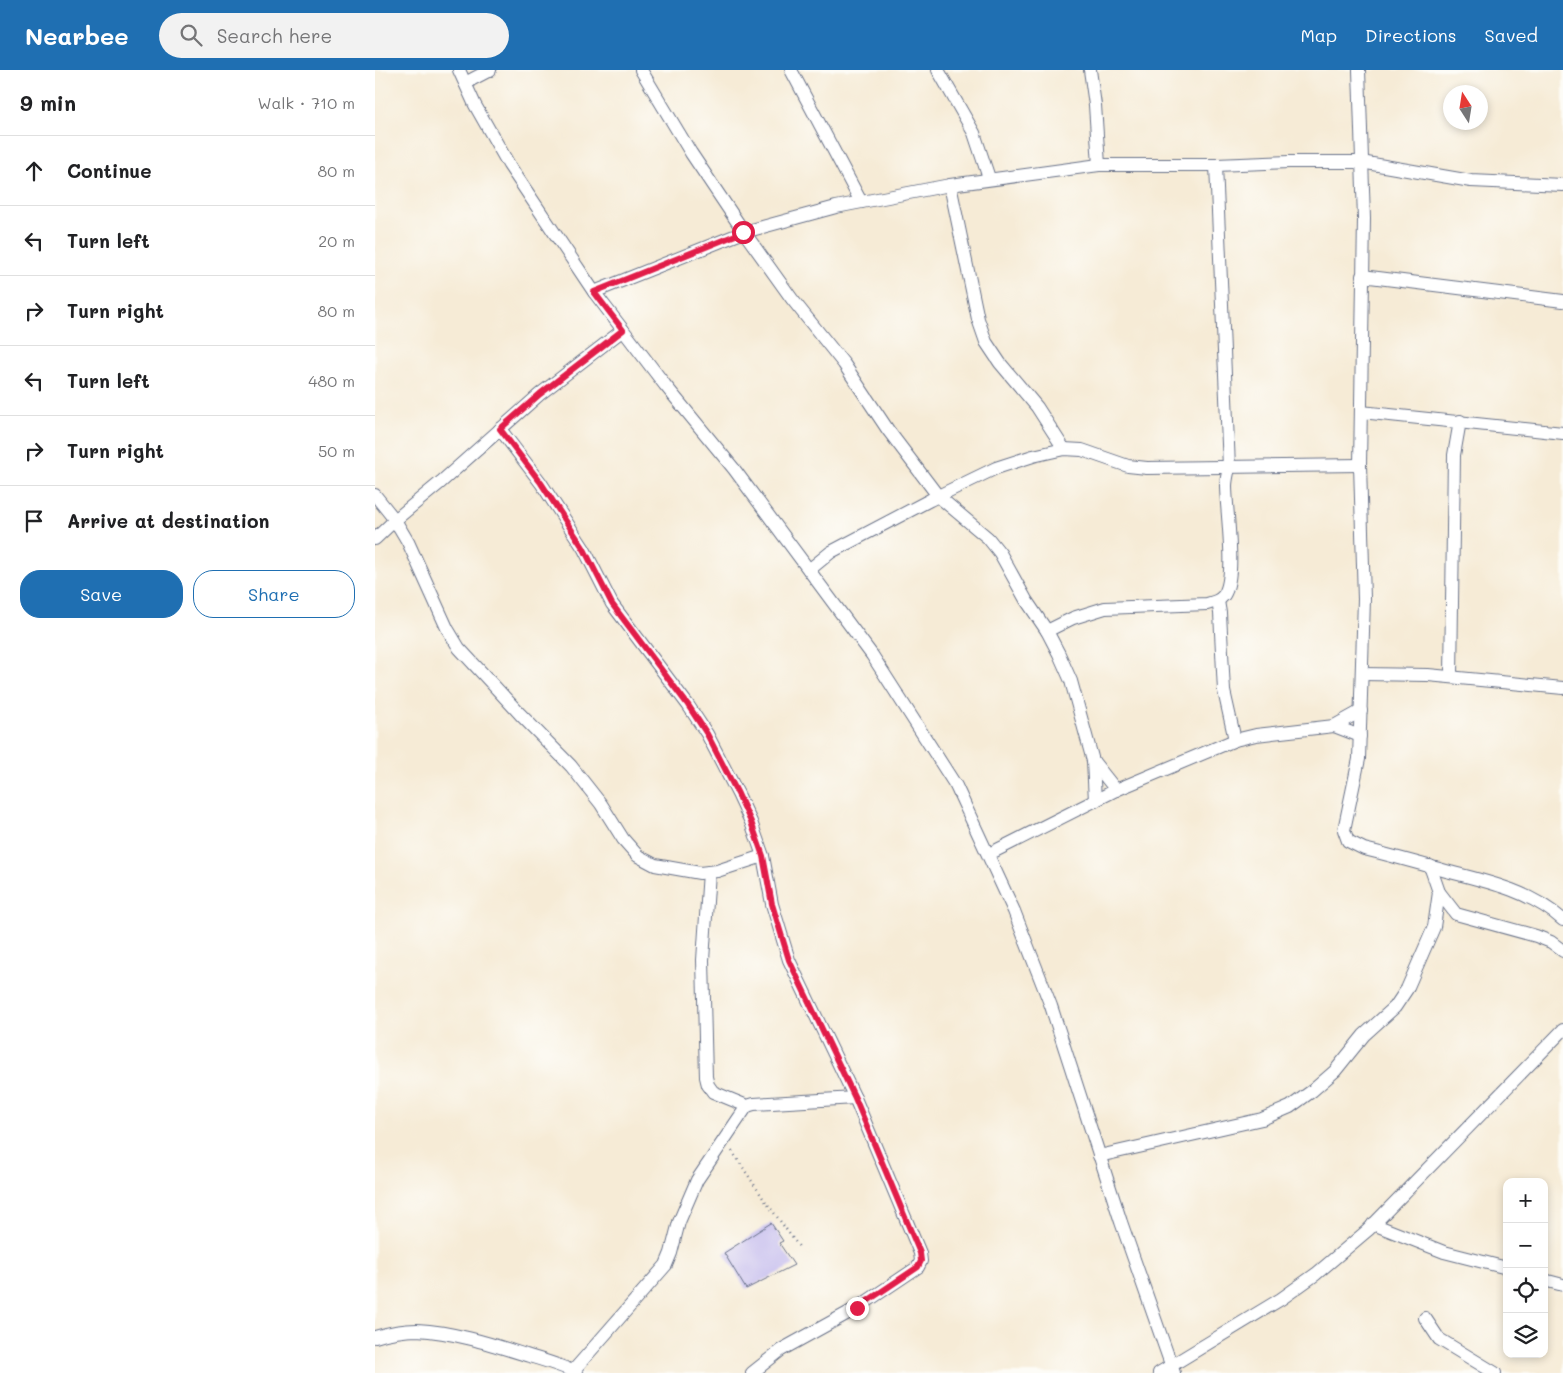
<!DOCTYPE html>
<html lang="en">
<head>
<meta charset="utf-8">
<style>
  :root { --surface:#fff; --page:#f2f2f2; --text:#202124; --muted:#757577; --line:#e0e0e0; --accent:#1f6fb2 }
  body { margin:0; font-family:Mali,sans-serif; background:var(--page); color:var(--text) }
  .controls { position:absolute; right:15px; bottom:15px; display:grid; overflow:hidden; border-radius:10px; box-shadow:0 2px 8px #0003 }
  .controls button { width:45px; height:45px; display:grid; place-items:center; padding:0; border:0; border-bottom:1px solid var(--line); background:var(--surface); color:var(--text); font:25px sans-serif }
  .compass { position:absolute; left:1068px; top:15px; width:45px; height:45px; border-radius:50%; background:var(--surface); box-shadow:0 2px 8px #0003; rotate:348deg }
  .stop { position:absolute; width:15px; height:15px; margin:-11px; border:4px solid #e11d48; border-radius:50%; background:#fff }
  .stop.end { background:#e11d48; border-color:#fff; box-shadow:0 1px 5px #0008 }
  .list { margin:0; padding:0; list-style:none }
  h2 { display:flex; justify-content:space-between; align-items:center; height:65px; margin:0; padding:0 20px; font-size:21px }
  h2 small { font-size:16px; font-weight:400; color:var(--muted) }
  .list li { display:grid; grid-template-columns:32px 1fr auto; gap:15px; align-items:center; box-sizing:border-box; height:70px; padding:0 20px; border-top:1px solid var(--line) }
  .list b { display:block; font-size:19px; white-space:nowrap }
  .list em { font-size:16px; font-style:normal; color:var(--muted) }
  .actions { display:flex; gap:10px; padding:15px 20px }
  .actions a { flex:1; padding:11px 0; border:1px solid var(--accent); border-radius:20px; text-align:center; font-size:18px; color:var(--accent) }
  .actions .main { background:var(--accent); color:#fff }
  .icon { flex:none; width:28px; height:28px; fill:none; stroke:currentColor; stroke-width:2; stroke-linecap:round; stroke-linejoin:round }
  .map { position:relative; flex:none; width:1188px; height:1303px; overflow:hidden }
  header { display:flex; align-items:center; gap:30px; box-sizing:border-box; height:70px; padding:0 25px; background:var(--accent); color:#fff }
  header strong { font-size:24px }
  nav { display:flex; gap:28px; margin-inline-start:auto; font-size:18px }
  .search { width:350px; height:45px; background:var(--page); display:flex; align-items:center; gap:12px; box-sizing:border-box; padding:0 18px; border-radius:28px; color:var(--muted); font-size:19px }
  main { display:flex }
  aside { flex:1; background:var(--surface) }
  .map>svg:first-child { display:block }
  .building { fill:#bbb1ec }
  .lines { fill:none; stroke-linecap:round; stroke-linejoin:round }
  .minor-casing { stroke:#687188; stroke-width:14 }
  .path { stroke:#687188; stroke-width:2.5; stroke-dasharray:1 4; stroke-linecap:butt }
  .minor { stroke:#fff; stroke-width:12 }
  .route { stroke:#e11d48; stroke-width:6 }
</style>
</head>
<body>
<header>
<strong>Nearbee</strong>
<div class="search"><svg class="icon" aria-label="search" viewBox="0 0 24 24"><circle cx="10" cy="10" r="6"/><path d="M15 15l6 6"/></svg>Search here</div>
<nav><a>Map</a><a>Directions</a><a>Saved</a></nav>
</header>
<main>
<aside>
<h2>9 min<small>Walk · 710 m</small></h2>
<ul class="list">
<li><svg class="icon" aria-label="ahead" viewBox="0 0 24 24"><path d="M12 20V5M6 11l6-6 6 6"/></svg><div><b>Continue</b></div><em>80 m</em></li>
<li><svg class="icon" aria-label="left" viewBox="0 0 24 24"><path d="M17 20v-9H6M10 6l-5 5 5 5"/></svg><div><b>Turn left</b></div><em>20 m</em></li>
<li><svg class="icon" aria-label="right" viewBox="0 0 24 24"><path d="M7 20v-9h11M14 6l5 5-5 5"/></svg><div><b>Turn right</b></div><em>80 m</em></li>
<li><svg class="icon" aria-label="left" viewBox="0 0 24 24"><path d="M17 20v-9H6M10 6l-5 5 5 5"/></svg><div><b>Turn left</b></div><em>480 m</em></li>
<li><svg class="icon" aria-label="right" viewBox="0 0 24 24"><path d="M7 20v-9h11M14 6l5 5-5 5"/></svg><div><b>Turn right</b></div><em>50 m</em></li>
<li><svg class="icon" aria-label="arrive" viewBox="0 0 24 24"><path d="M6 21V4h12l-3 4 3 4H6"/></svg><div><b>Arrive at destination</b></div></li>
</ul>
<div class="actions"><a class="main">Save</a><a>Share</a></div>
</aside>
<div class="map">
<svg width="1188" height="1303" viewBox="0 0 1188 1303">
  <rect width="100%" height="100%" fill="#fdfcf7"/>
  <filter id="ink" filterUnits="userSpaceOnUse"><feTurbulence type="fractalNoise" baseFrequency=".02" numOctaves="2"/><feDisplacementMap in="SourceGraphic" scale="10" xChannelSelector="R" yChannelSelector="G"/><feConvolveMatrix kernelMatrix="1 2 1 2 8 2 1 2 1" color-interpolation-filters="sRGB"/></filter>
  <filter id="wash" filterUnits="userSpaceOnUse"><feTurbulence type="fractalNoise" baseFrequency=".0096" numOctaves="4" result="noise"/><feDisplacementMap in="SourceGraphic" scale="20" xChannelSelector="R" yChannelSelector="G"/><feGaussianBlur stdDeviation="1.12" result="paint"/><feColorMatrix in="noise" values="0 0 0 0 0 0 0 0 0 0 0 0 0 0 0 0 0 1.4 0 .05"/><feComposite in="paint" operator="in"/></filter>
  <g filter="url(#wash)">
    <rect width="100%" height="100%" fill="#f6ebd6"/>
    <g id="blocks">
      <!-- building -->
      <polygon class="building" points="396,1153 408,1171 404,1173 419,1195 371,1219 349,1183"/>
    </g>
  </g>
  <g filter="url(#ink)">
    <use href="#blocks" fill-opacity="0" stroke="#687188" stroke-width="1"/>
    <g class="lines">
      <!-- minor casing -->
      <g class="minor-casing">
        <g id="minor">
          <polyline points="84,0 100,35 134,95 219,222 290,315 359,399 497,585 581,716 639,841 676,936 746,1152 799,1303"/>
          <polyline points="266,0 316,83 369,162 417,229 469,294 513,360 563,426 613,468 625,483 651,530 672,561 684,584 696,611 718,691 720,731"/>
          <polyline points="416,0 486,132"/>
          <polyline points="563,0 599,63 614,108"/>
          <polyline points="715,0 720,35 724,95"/>
          <path d="M984,0L989,149L985,395L989,529L984,689L969,760L973,771L989,779C1018,786 1046,794 1075,802C1115,812 1157,822 1188,850"/>
          <polyline points="90,13 115,0"/>
          <polyline points="575,115 603,249 611,272 625,293 662,337 689,379"/>
          <polyline points="987,206 1188,231"/>
          <polyline points="219,222 369,162 461,137 575,115 724,95 841,95 914,92 986,92 1096,111 1188,115"/>
          <polyline points="986,342 1188,363"/>
          <polyline points="125,359 166,413 209,479 237,534 313,635 332,664 363,724 376,752 388,786 397,834 414,890 480,1028 545,1183 546,1191 543,1197 482,1238 406,1280 377,1303"/>
          <polyline points="0,425 20,450 33,472 72,558 84,578 145,644 196,696 226,734 248,769 263,786 280,795 325,803 342,801 388,786"/>
          <polyline points="0,469 20,450 66,412 165,324 248,260"/>
          <polyline points="434,500 456,482 555,430 621,398 658,386 689,379 707,380 753,396 772,398 985,395"/>
          <polyline points="843,531 845,543 849,621 860,670"/>
          <path d="M672,561L698,548L730,538L832,534C839,532 844,531 849,525C862,506 851,440 851,416C851,410 853,403 854,397L841,95"/>
          <polyline points="987,604 1053,605 1188,618"/>
          <polyline points="1076,607 1079,385 1085,351"/>
          <polyline points="959,656 985,666"/>
          <polyline points="718,691 741,720"/>
          <polyline points="614,784 741,720 860,670 881,665 959,656 986,641"/>
          <polyline points="1055,796 1064,822 1081,844 1161,866 1176,872 1188,881"/>
          <polyline points="334,802 328,890 331,1007 333,1015 338,1022 372,1036 379,1034 480,1028"/>
          <polyline points="724,1086 887,1049 915,1037 937,1021 960,1001 989,965 1020,937 1032,919 1059,857 1064,822"/>
          <polyline points="998,1154 1069,1182 1132,1198"/>
          <polyline points="1169,1210 1188,1215"/>
          <polyline points="1050,1248 1064,1269 1120,1303"/>
          <path d="M0,1267C13,1263 28,1260 42,1260C79,1262 116,1274 151,1285C168,1290 186,1295 202,1303"/>
          <polyline points="198,1301 291,1195 296,1183 304,1152 322,1110 372,1036"/>
          <polyline points="784,1303 906,1229 941,1204 993,1160 1188,960"/>
        </g>
      </g>
      <!-- path -->
      <polyline class="path" points="357,1081 388,1128 425,1178"/>
      <!-- minor -->
      <use href="#minor" class="minor"/>
    </g>
  </g>
  <g class="lines" filter="url(#ink)">
    <!-- route -->
    <polyline class="route" points="368,162 219,222 248,260 165,324 125,359 166,413 209,479 237,534 313,635 332,664 363,724 376,752 388,786 397,834 414,890 480,1028 545,1183 546,1191 543,1197 482,1238"/>
  </g>
</svg>
<div class="controls">
<button>+</button>
<button>−</button>
<button><svg class="icon" aria-label="locate" viewBox="0 0 24 24"><circle cx="12" cy="12" r="6"/><path d="M12 2v4M12 18v4M2 12h4M18 12h4"/></svg></button>
<button><svg class="icon" aria-label="layers" viewBox="0 0 24 24"><path d="M12 4l9 5-9 5-9-5zM3 14l9 5 9-5"/></svg></button>
</div>
<svg class="compass" viewBox="-18 -18 36 36"><path d="M0-13l5 13h-10z" fill="#e53935"/><path d="M0 13l5-13h-10z" fill="#757577"/></svg>
<div class="stop" style="left:368px;top:162px"></div>
<div class="stop end" style="left:482px;top:1238px"></div>
</div>
</main>
</body>
</html>
